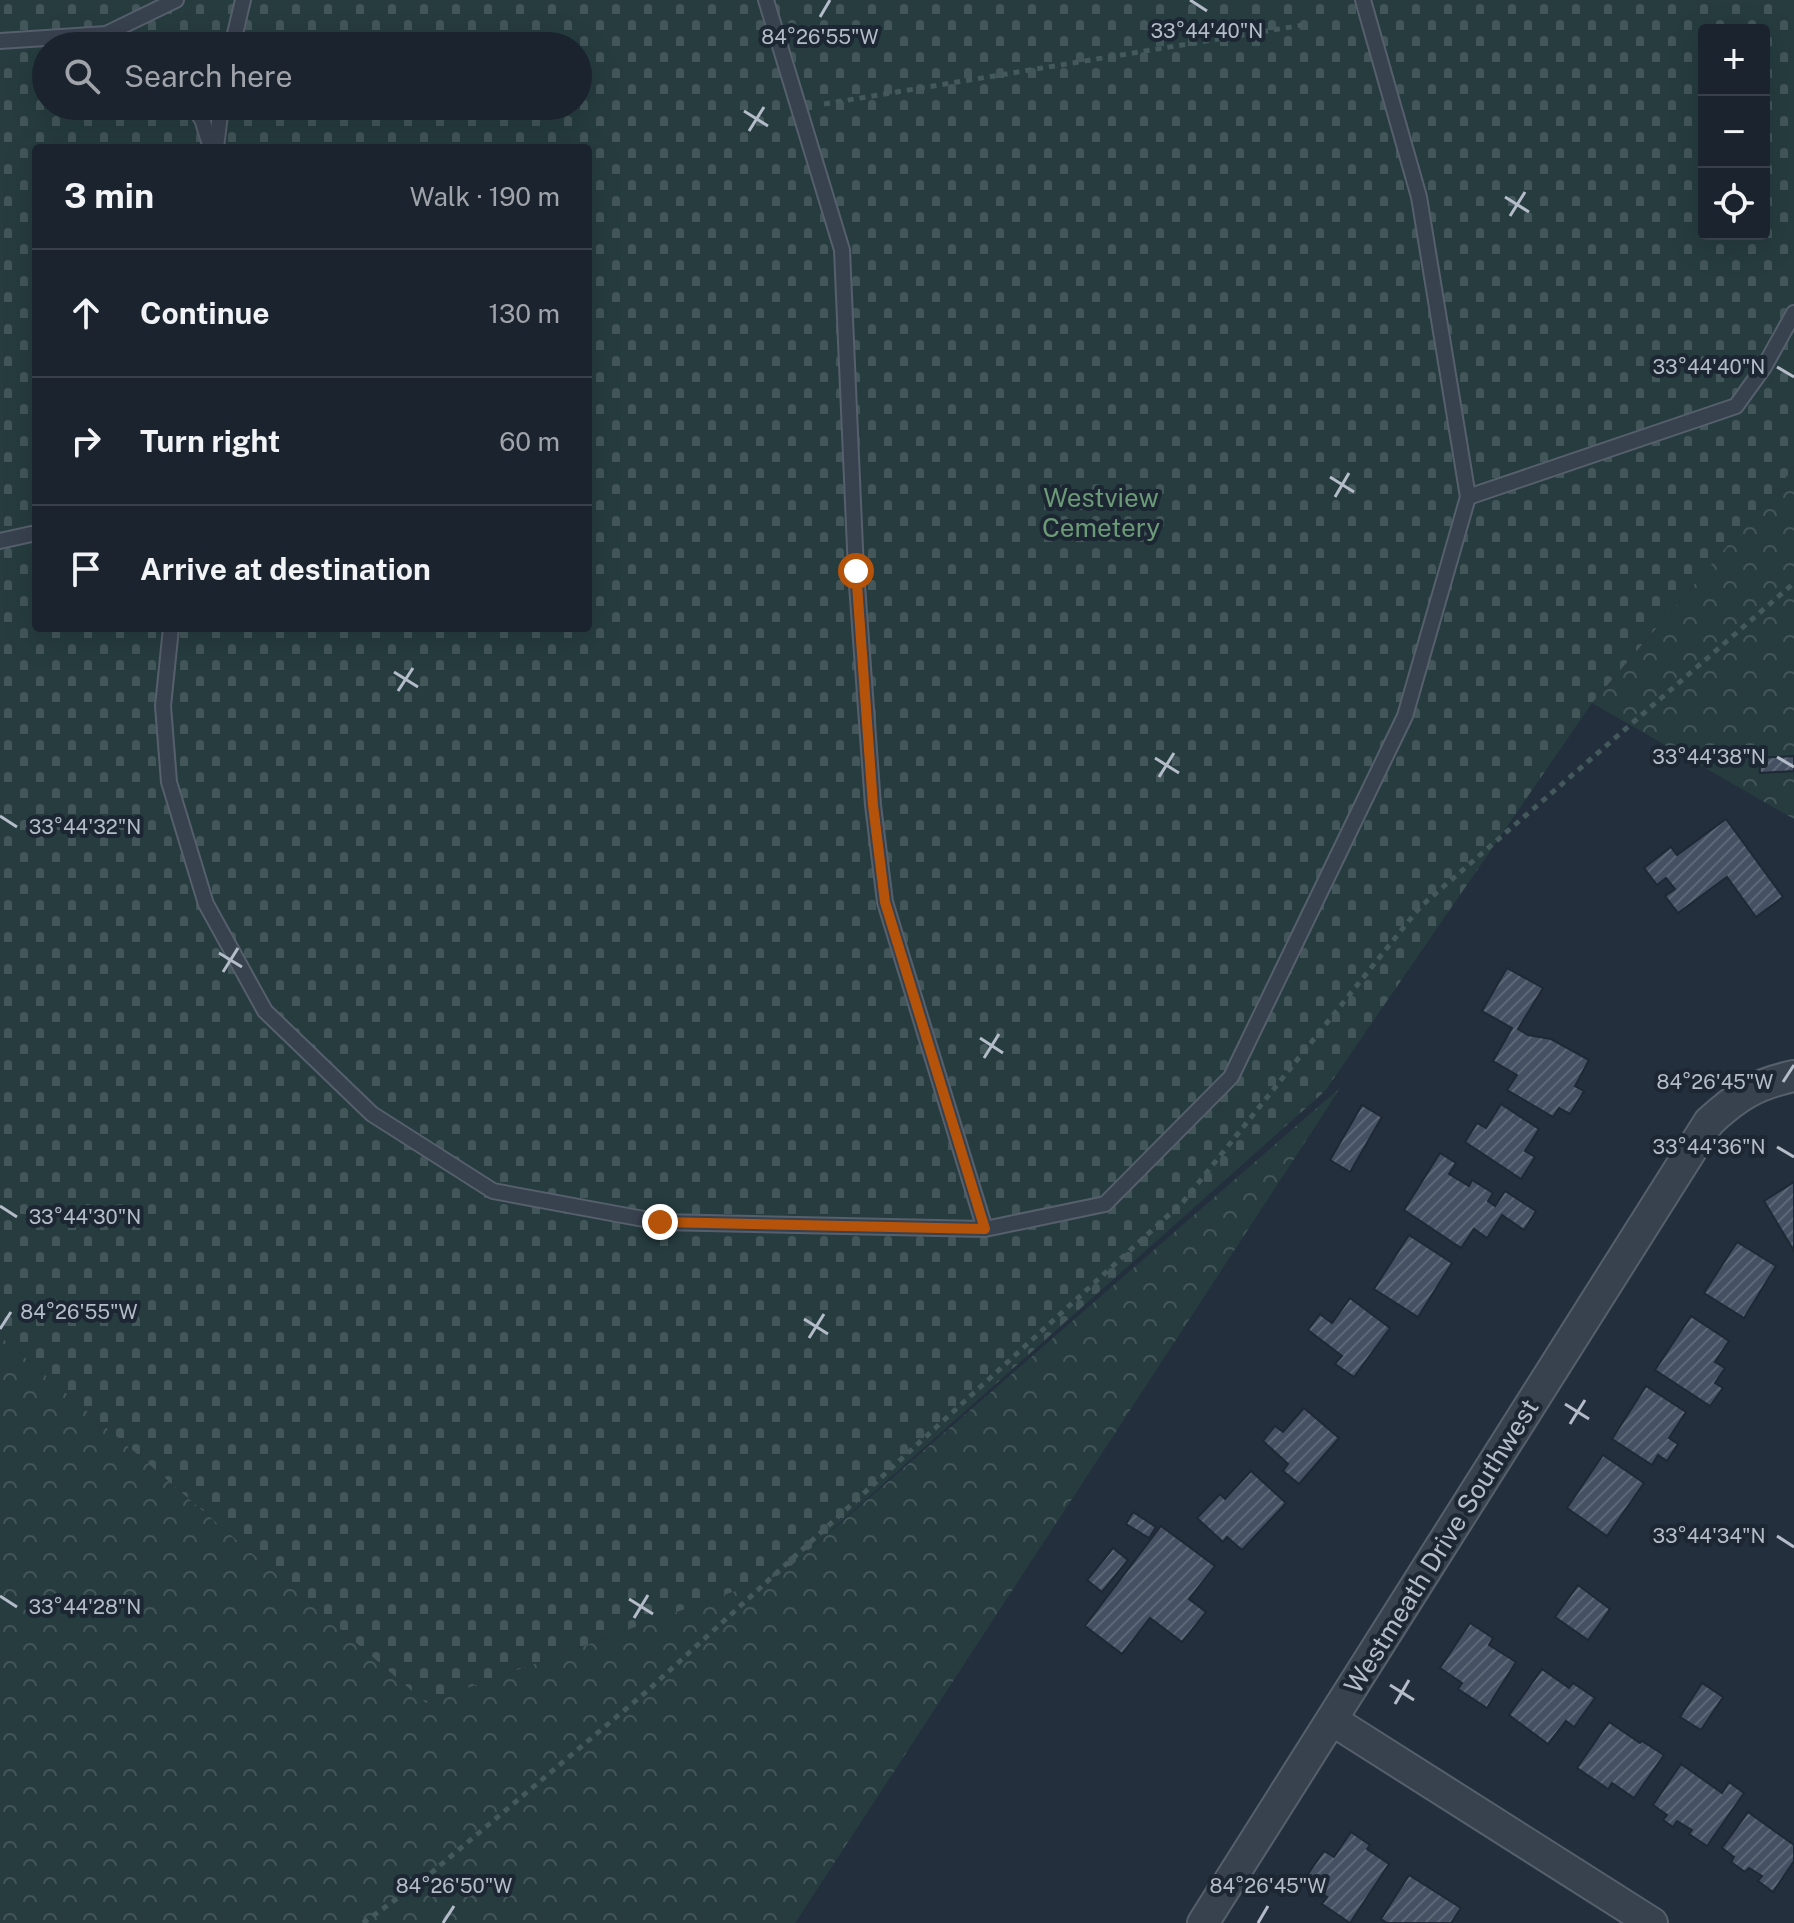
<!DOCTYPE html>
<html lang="en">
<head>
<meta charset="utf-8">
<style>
  :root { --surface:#1b232e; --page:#282f3a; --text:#f1f3f6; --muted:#a0a4aa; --line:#39404a }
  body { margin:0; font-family:"Public Sans",sans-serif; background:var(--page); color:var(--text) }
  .controls { position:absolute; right:24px; top:24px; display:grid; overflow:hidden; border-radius:8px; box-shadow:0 8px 32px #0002 }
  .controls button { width:72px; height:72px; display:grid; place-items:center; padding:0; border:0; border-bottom:2px solid var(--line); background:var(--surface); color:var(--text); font:40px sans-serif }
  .stop { position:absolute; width:24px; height:24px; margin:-18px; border:6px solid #b45309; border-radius:50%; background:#fff }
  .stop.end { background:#b45309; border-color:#fff; box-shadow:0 2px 8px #0008 }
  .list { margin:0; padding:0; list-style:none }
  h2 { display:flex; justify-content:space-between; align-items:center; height:104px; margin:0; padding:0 32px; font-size:34px }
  h2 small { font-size:26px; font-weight:400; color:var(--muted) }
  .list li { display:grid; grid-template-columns:52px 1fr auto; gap:24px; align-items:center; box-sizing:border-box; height:128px; padding:0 32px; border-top:2px solid var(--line) }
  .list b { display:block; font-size:30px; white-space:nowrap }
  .list em { font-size:26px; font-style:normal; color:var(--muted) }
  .icon { flex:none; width:44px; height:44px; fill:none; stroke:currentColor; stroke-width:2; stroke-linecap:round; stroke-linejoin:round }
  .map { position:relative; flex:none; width:1794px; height:1923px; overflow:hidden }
  .search { position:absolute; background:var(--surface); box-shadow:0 8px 32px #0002; left:32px; top:32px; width:560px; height:88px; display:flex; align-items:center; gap:20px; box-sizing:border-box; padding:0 28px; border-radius:44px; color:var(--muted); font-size:30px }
  .panel { position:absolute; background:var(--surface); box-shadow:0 8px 32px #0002; left:32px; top:144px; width:560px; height:488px; border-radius:8px }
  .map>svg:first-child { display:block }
  .forest { fill:url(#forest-crowns) }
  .cemetery { fill:url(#cemetery-stones); fill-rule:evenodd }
  .building { fill:url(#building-hatch); stroke:#1f2835; stroke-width:2 }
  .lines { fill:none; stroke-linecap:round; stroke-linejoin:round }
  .service-casing { stroke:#565f6c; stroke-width:18 }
  .minor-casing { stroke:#565f6c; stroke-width:34 }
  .path { stroke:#44595c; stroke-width:5; stroke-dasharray:6 6; stroke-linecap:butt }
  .service { stroke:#38414e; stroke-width:14 }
  .minor { stroke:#38414e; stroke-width:30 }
  .route { stroke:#b45309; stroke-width:10 }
  .ticks { fill:none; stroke:#b4bcc9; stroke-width:3 }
  .labels { text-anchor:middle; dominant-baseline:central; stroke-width:8; stroke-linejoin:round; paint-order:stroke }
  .park-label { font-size:26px; fill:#6b9a76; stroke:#1d2633 }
  .street-label { font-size:26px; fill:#b4bcc9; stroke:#1d2633 }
  .ticks-label { font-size:20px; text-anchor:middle; fill:#b4bcc9; stroke:#1d2633; stroke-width:8; stroke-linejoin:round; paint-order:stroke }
</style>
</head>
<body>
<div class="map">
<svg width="1794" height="1923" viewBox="0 0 1794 1923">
  <defs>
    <pattern id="forest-crowns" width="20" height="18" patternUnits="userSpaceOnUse" patternTransform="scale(2)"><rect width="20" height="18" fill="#263c3f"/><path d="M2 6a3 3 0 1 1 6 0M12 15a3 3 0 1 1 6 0" fill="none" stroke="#435659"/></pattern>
    <pattern id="cemetery-stones" width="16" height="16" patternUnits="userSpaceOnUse" patternTransform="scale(2)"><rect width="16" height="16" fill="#263c3f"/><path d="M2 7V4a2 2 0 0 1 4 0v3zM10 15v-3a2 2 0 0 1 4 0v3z" fill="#435659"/></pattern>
    <pattern id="building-hatch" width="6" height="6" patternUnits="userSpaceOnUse" patternTransform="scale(2)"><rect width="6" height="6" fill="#455162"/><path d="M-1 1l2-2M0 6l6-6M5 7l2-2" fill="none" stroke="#5d6877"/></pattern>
  </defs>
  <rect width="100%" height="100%" fill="#242f3e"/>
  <!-- forest -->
  <g class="forest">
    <polygon points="1794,468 1794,819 1592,703"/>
    <polygon points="1341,1087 795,1923 0,1923 0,1336 426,1703 782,1574"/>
  </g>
  <!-- cemetery -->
  <path class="cemetery" d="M0,0H1794V468L1592,703L1325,1091L782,1574L426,1703L0,1336ZM1704,30H1764V234H1704ZM46,46H578V106H46ZM36,148H588V628H36Z"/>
  <!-- building -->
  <g class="building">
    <polygon points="1794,756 1794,771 1760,773 1759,758"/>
    <polygon points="1726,819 1783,897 1756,917 1727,877 1678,913 1665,896 1675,889 1666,878 1657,885 1644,868 1671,847 1677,855"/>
    <polygon points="1507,968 1543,988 1518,1029 1528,1035 1551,1039 1589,1060 1575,1086 1584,1091 1570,1114 1559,1108 1553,1117 1507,1090 1517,1075 1493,1061 1512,1028 1482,1011"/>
    <polygon points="1501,1104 1539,1129 1525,1151 1535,1157 1521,1179 1465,1142 1477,1123 1486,1128"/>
    <polygon points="1362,1105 1382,1117 1350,1172 1330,1160"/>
    <polygon points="1440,1153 1456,1163 1449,1174 1469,1186 1472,1180 1493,1193 1488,1201 1495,1206 1505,1191 1536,1211 1524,1230 1502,1215 1487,1238 1474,1229 1461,1248 1404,1210"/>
    <polygon points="1794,1182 1794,1251 1764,1201"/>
    <polygon points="1409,1235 1452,1263 1418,1317 1374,1289"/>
    <polygon points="1737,1242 1776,1266 1744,1318 1704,1293"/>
    <polygon points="1350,1298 1390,1328 1354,1377 1335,1364 1342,1356 1308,1330 1320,1314 1332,1323"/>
    <polygon points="1691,1316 1729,1341 1715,1362 1725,1368 1715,1383 1723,1388 1710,1406 1655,1370"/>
    <polygon points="1646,1386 1686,1412 1669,1438 1678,1444 1667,1461 1658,1455 1652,1465 1612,1439"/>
    <polygon points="1304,1408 1339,1438 1299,1484 1283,1471 1288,1464 1263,1441 1275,1426 1283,1432"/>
    <polygon points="1603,1455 1644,1483 1607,1536 1567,1508"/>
    <polygon points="1251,1471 1286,1503 1242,1550 1227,1537 1223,1542 1197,1518 1220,1494 1225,1499"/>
    <polygon points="1133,1512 1156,1527 1149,1538 1126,1524"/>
    <polygon points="1161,1526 1215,1566 1189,1599 1206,1612 1182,1642 1150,1618 1122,1654 1085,1626"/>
    <polygon points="1113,1548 1128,1560 1102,1592 1087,1580"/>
    <polygon points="1578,1585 1610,1609 1588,1640 1555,1617"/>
    <polygon points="1470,1623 1493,1638 1489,1645 1516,1662 1487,1708 1458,1689 1462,1683 1440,1668"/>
    <polygon points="1542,1669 1569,1688 1573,1683 1595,1698 1574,1727 1566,1721 1548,1744 1509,1715"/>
    <polygon points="1702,1683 1723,1697 1701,1730 1680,1717"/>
    <polygon points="1609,1722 1640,1743 1642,1741 1664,1755 1634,1798 1612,1783 1608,1789 1577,1768"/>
    <polygon points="1681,1764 1722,1793 1729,1782 1744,1793 1707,1846 1689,1834 1692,1830 1677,1821 1673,1827 1663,1820 1667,1815 1653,1805"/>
    <polygon points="1748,1812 1794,1845 1794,1861 1773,1892 1758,1881 1762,1876 1749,1868 1745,1872 1731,1862 1734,1857 1722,1848"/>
    <polygon points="1351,1832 1370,1845 1367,1849 1389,1864 1350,1923 1322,1904 1327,1897 1303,1881 1324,1851 1334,1857"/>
    <polygon points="1409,1875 1461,1908 1451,1923 1387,1923 1381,1919"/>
  </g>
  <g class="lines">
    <!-- service casing -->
    <g class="service-casing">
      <g id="service">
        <polyline points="766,0 842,250 856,571 873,805 885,902 985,1229"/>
        <polyline points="106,34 128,46"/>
        <polyline points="0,41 106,34 176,0"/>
        <polyline points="232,46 243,0"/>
        <polyline points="192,106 202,119 211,148"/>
        <polyline points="216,148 221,106"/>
        <polyline points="1468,497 1736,406 1764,367 1794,313"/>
        <polyline points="0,541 36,533"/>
        <polyline points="171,628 163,706 169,782 206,904 265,1011 372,1114 493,1191 660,1222 985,1229 1105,1204 1231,1077 1405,716 1468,497 1419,197 1363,0"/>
      </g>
    </g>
    <!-- minor casing -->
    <g class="minor-casing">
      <g id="minor">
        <polyline points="1332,1720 1652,1923"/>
        <path d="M1203,1923L1709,1122C1737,1096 1756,1084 1794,1076"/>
      </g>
    </g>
    <!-- path -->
    <g class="path">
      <polyline points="824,104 1303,25"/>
      <polyline points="363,1923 424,1879 646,1692 1183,1202 1420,907 1794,583"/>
    </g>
    <!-- service -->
    <use href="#service" class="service"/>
    <!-- minor -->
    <use href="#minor" class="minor"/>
  </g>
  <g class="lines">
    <!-- route -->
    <polyline class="route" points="660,1222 985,1229 885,902 873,805 856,571"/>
  </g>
  <!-- ticks -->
  <path class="ticks" d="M1190,0L1207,11M820,17L830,0M744,111L768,126M749,131L764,107M1505,197L1529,212M1510,216L1525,192M1777,367L1794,377M1330,477L1354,492M1335,497L1349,473M394,672L418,687M398,691L413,668M1777,757L1794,767M1155,758L1179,773M1159,777L1174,753M0,816L17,827M219,953L242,967M223,972L238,948M980,1038L1003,1053M984,1058L999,1034M1783,1082L1794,1065M1777,1147L1794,1157M0,1206L17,1217M804,1319L828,1334M0,1329L11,1312M809,1338L824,1314M1565,1404L1589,1419M1570,1424L1585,1400M1777,1536L1794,1547M0,1596L17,1607M629,1599L653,1614M634,1618L648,1595M1390,1685L1414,1700M1395,1704L1409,1680M443,1923L454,1906M1258,1923L1268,1906"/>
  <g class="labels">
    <!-- park labels -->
    <g class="park-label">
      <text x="1101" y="497">Westview<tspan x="1101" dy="30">Cemetery</tspan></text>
    </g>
    <!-- street labels -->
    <g class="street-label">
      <text transform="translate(1441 1546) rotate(-58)">Westmeath Drive Southwest</text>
    </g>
  </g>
  <g class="ticks-label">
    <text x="1207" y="38">33°44'40"N</text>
    <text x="820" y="44">84°26'55"W</text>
    <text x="1709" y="374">33°44'40"N</text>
    <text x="1709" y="764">33°44'38"N</text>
    <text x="85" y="834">33°44'32"N</text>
    <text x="1715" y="1089">84°26'45"W</text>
    <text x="1709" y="1154">33°44'36"N</text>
    <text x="85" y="1224">33°44'30"N</text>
    <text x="79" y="1319">84°26'55"W</text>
    <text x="1709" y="1543">33°44'34"N</text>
    <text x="85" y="1614">33°44'28"N</text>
    <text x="454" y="1893">84°26'50"W</text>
    <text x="1268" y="1893">84°26'45"W</text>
  </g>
</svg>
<div class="controls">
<button>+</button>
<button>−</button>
<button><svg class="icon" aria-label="locate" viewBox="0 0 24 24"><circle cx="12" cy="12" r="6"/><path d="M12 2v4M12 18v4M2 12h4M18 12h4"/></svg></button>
</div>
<div class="stop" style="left:856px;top:571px"></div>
<div class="stop end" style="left:660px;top:1222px"></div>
<div class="search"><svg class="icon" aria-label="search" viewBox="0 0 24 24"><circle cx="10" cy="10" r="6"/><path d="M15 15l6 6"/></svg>Search here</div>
<section class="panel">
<h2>3 min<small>Walk · 190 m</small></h2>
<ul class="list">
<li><svg class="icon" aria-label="ahead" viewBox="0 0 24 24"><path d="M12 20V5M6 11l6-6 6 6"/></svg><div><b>Continue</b></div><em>130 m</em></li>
<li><svg class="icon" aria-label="right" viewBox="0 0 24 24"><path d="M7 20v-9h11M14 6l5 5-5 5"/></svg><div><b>Turn right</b></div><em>60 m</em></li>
<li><svg class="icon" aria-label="arrive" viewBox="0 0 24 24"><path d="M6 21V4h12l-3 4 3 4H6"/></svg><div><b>Arrive at destination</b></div></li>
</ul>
</section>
</div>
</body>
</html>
